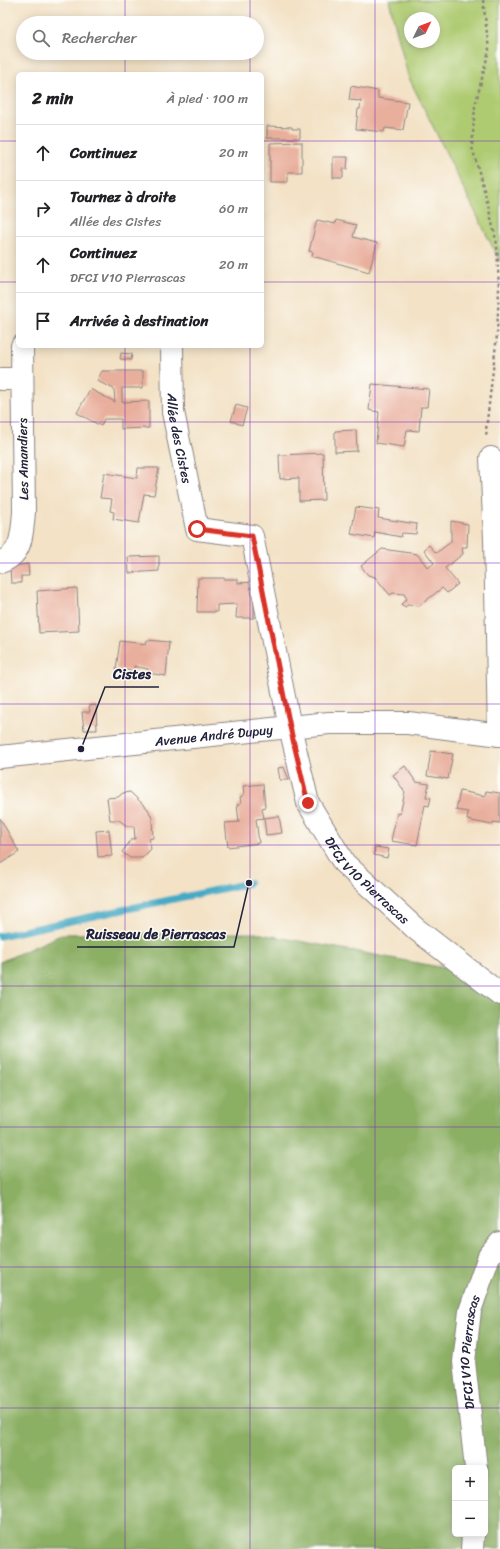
<!DOCTYPE html>
<html lang="fr">
<head>
<meta charset="utf-8">
<style>
  :root { --surface:#fff; --page:#f2f2f2; --text:#202124; --muted:#757577; --line:#e0e0e0 }
  body { margin:0; font-family:Sriracha,sans-serif; background:var(--page); color:var(--text) }
  .controls { position:absolute; right:12px; bottom:12px; display:grid; overflow:hidden; border-radius:6px; box-shadow:0 2px 10px #0003 }
  .controls button { width:36px; height:36px; display:grid; place-items:center; padding:0; border:0; border-bottom:1px solid var(--line); background:var(--surface); color:var(--text); font:20px sans-serif }
  .compass { position:absolute; left:404px; top:12px; width:36px; height:36px; border-radius:50%; background:var(--surface); box-shadow:0 2px 10px #0003; rotate:47deg }
  .stop { position:absolute; width:12px; height:12px; margin:-9px; border:3px solid #d93025; border-radius:50%; background:#fff }
  .stop.end { background:#d93025; border-color:#fff; box-shadow:0 1px 4px #0008 }
  .list { margin:0; padding:0; list-style:none }
  h2 { display:flex; justify-content:space-between; align-items:center; height:52px; margin:0; padding:0 16px; font-size:17px }
  h2 small { font-size:13px; font-weight:400; color:var(--muted) }
  .list li { display:grid; grid-template-columns:26px 1fr auto; gap:12px; align-items:center; box-sizing:border-box; height:56px; padding:0 16px; border-top:1px solid var(--line) }
  .list b { display:block; font-size:15px; white-space:nowrap }
  .list p { margin:0; font-size:13px; white-space:nowrap; color:var(--muted) }
  .list em { font-size:13px; font-style:normal; color:var(--muted) }
  .icon { flex:none; width:22px; height:22px; fill:none; stroke:currentColor; stroke-width:2; stroke-linecap:round; stroke-linejoin:round }
  .map { position:relative; flex:none; width:500px; height:1549px; overflow:hidden }
  .search { position:absolute; background:var(--surface); box-shadow:0 2px 10px #0003; left:16px; top:16px; width:248px; height:44px; display:flex; align-items:center; gap:10px; box-sizing:border-box; padding:0 14px; border-radius:22px; color:var(--muted); font-size:15px }
  .panel { position:absolute; background:var(--surface); box-shadow:0 2px 10px #0003; left:16px; top:72px; width:248px; height:276px; border-radius:6px }
  .map>svg:first-child { display:block }
  .green { fill:#afcb72; stroke:#687656; fill-rule:evenodd }
  .forest { fill:#8baf64; stroke:#566850; fill-rule:evenodd }
  .lines { fill:none; stroke-linecap:round; stroke-linejoin:round }
  .stream { stroke:#46aac5; stroke-width:7 }
  .building { fill:#e9af9d }
  .minor-casing { stroke:#8a8280; stroke-width:24 }
  .path { stroke:#8a8280; stroke-width:2.5; stroke-dasharray:3 3; stroke-linecap:butt }
  .minor { stroke:#fff; stroke-width:22 }
  .route { stroke:#d93025; stroke-width:5 }
  .grid { fill:none; stroke:#7b2cbf; stroke-width:1; stroke-opacity:0.55 }
  .labels { text-anchor:middle; dominant-baseline:central; stroke-width:3; stroke-linejoin:round; paint-order:stroke }
  .street-label { font-size:13px; fill:#22223b; stroke:#fdfcf7 }
  .leader { fill:none; stroke:#22223b; stroke-width:1.5 }
  .callout-dot { fill:#22223b; stroke:#fdfcf7; stroke-width:1.5 }
  .callout-label { font-size:14px; text-anchor:middle; font-weight:bold; fill:#22223b; stroke:#fdfcf7; stroke-width:3; stroke-linejoin:round; paint-order:stroke }
</style>
</head>
<body>
<div class="map">
<svg width="500" height="1549" viewBox="0 0 500 1549">
  <rect width="100%" height="100%" fill="#fdfcf7"/>
  <filter id="ink" filterUnits="userSpaceOnUse"><feTurbulence type="fractalNoise" baseFrequency=".025" numOctaves="2"/><feDisplacementMap in="SourceGraphic" scale="8" xChannelSelector="R" yChannelSelector="G"/><feConvolveMatrix kernelMatrix="1 2 1 2 8 2 1 2 1" color-interpolation-filters="sRGB"/></filter>
  <filter id="wash" filterUnits="userSpaceOnUse"><feTurbulence type="fractalNoise" baseFrequency=".012" numOctaves="4" result="noise"/><feDisplacementMap in="SourceGraphic" scale="16" xChannelSelector="R" yChannelSelector="G"/><feGaussianBlur stdDeviation="0.9" result="paint"/><feColorMatrix in="noise" values="0 0 0 0 0 0 0 0 0 0 0 0 0 0 0 0 0 1.4 0 .05"/><feComposite in="paint" operator="in"/></filter>
  <g filter="url(#wash)">
    <rect width="100%" height="100%" fill="#f3e2c6"/>
    <!-- green -->
    <path class="green" d="M389,0H500V262L408,76ZM410,18H434V42H410Z"/>
    <!-- forest -->
    <path class="forest" d="M256,933L445,968L500,1002V1549H0V962L63,934ZM455,1468H485V1534H455Z"/>
    <g class="lines">
      <!-- stream -->
      <polyline class="stream" points="0,936 249,883"/>
    </g>
    <g id="blocks">
      <!-- building -->
      <g class="building">
        <polygon points="351,86 378,91 378,98 408,102 403,130 385,128 384,132 356,129 358,109 360,109 361,101 349,100"/>
        <polygon points="267,126 292,127 292,129 300,129 300,138 267,138"/>
        <polygon points="302,142 302,172 288,172 288,182 270,182 270,143"/>
        <polygon points="333,157 348,157 347,169 343,169 343,178 333,178"/>
        <polygon points="317,220 335,224 336,220 356,225 353,237 377,243 369,272 312,256 313,252 309,251"/>
        <polygon points="121,353 132,354 131,360 120,359"/>
        <polygon points="102,371 143,371 143,388 122,388 122,402 149,401 149,428 121,429 121,419 104,419 101,426 77,413 90,389 115,402 114,389 97,381"/>
        <polygon points="372,384 429,389 427,407 421,407 419,431 407,430 404,447 376,443 379,412 369,410"/>
        <polygon points="236,405 247,408 242,425 231,421"/>
        <polygon points="356,430 357,451 335,452 335,431"/>
        <polygon points="323,453 324,500 299,501 299,478 280,479 279,455"/>
        <polygon points="138,468 159,468 154,495 144,494 139,523 113,519 114,512 110,511 112,499 100,498 104,473 137,478"/>
        <polygon points="356,507 379,510 378,518 417,524 416,534 402,533 401,537 375,532 374,538 351,534"/>
        <polygon points="451,521 468,524 467,547 462,547 463,554 445,568 458,584 447,593 442,588 419,606 408,605 405,607 401,604 407,599 404,594 393,593 390,595 375,577 368,575 361,566 382,549 417,554 428,568 434,563 424,550 429,545 436,553 451,542"/>
        <polygon points="159,556 159,571 129,573 128,557"/>
        <polygon points="28,564 29,576 21,576 21,583 11,583 10,567"/>
        <polygon points="198,578 224,578 224,579 238,579 238,583 254,582 254,618 236,618 237,604 217,605 217,612 197,612"/>
        <polygon points="77,588 79,631 39,633 37,591"/>
        <polygon points="147,640 169,642 166,676 148,673 148,669 134,666 134,671 116,669 120,641 146,644"/>
        <polygon points="96,705 97,730 84,730 82,712 90,712 89,706"/>
        <polygon points="431,751 453,754 448,779 427,776"/>
        <polygon points="405,766 416,782 429,784 426,797 431,798 429,806 425,805 417,845 391,841 397,813 400,814 405,792 393,775"/>
        <polygon points="284,767 289,780 280,780 278,768"/>
        <polygon points="263,784 265,807 262,808 264,818 256,819 259,843 228,847 225,823 239,822 237,805 241,803 240,797 244,795 243,786"/>
        <polygon points="460,791 485,796 486,791 500,793 500,823 493,822 492,825 467,820 468,812 456,810"/>
        <polygon points="130,792 148,809 152,818 153,838 149,839 151,849 142,858 130,858 122,852 132,839 135,839 134,826 127,826 119,820 110,820 107,798 118,797 123,793"/>
        <polygon points="279,816 282,833 266,835 264,818"/>
        <polygon points="0,818 19,852 0,864"/>
        <polygon points="109,830 112,856 98,857 96,831"/>
        <polygon points="375,847 389,849 387,858 374,855"/>
      </g>
    </g>
  </g>
  <g filter="url(#ink)">
    <use href="#blocks" fill-opacity="0" stroke="#8a8280" stroke-width="1"/>
    <g class="lines">
      <!-- minor casing -->
      <g class="minor-casing">
        <g id="minor">
          <path id="s1" d="M172,346L173,412L197,529L252,536L290,727L308,803L344,863L416,929L500,994"/>
          <polyline points="0,379 22,379"/>
          <polyline points="491,458 495,538"/>
          <path d="M0,562C23,555 22,532 24,512L22,346"/>
          <polyline points="499,735 495,538 500,537"/>
          <path id="s2" d="M0,757L329,723H408L500,735"/>
          <path id="s3" d="M476,1468L464,1362L470,1311L489,1256L500,1243"/>
          <polyline points="472,1549 473,1534"/>
        </g>
      </g>
      <!-- path -->
      <polyline class="path" points="483,0 489,50 475,106 472,147 486,197 497,244 499,289 497,335 486,430 487,437"/>
      <!-- minor -->
      <use href="#minor" class="minor"/>
    </g>
  </g>
  <g class="lines" filter="url(#ink)">
    <!-- route -->
    <polyline class="route" points="197,529 252,536 290,727 308,803"/>
  </g>
  <!-- grid -->
  <path class="grid" d="M125,0V23M250,0V23M375,0V1549M125,53V74M250,53V74M0,141H18M262,141H500M0,282H18M262,282H500M125,346V1549M250,346V1549M0,422H500M0,563H500M0,704H500M0,845H500M0,986H500M0,1127H500M0,1267H500M0,1408H500"/>
  <g class="labels">
    <!-- street labels -->
    <g class="street-label">
      <text stroke="none"><textPath href="#s1" startOffset="93">Allée des Cistes</textPath></text>
      <text transform="translate(23 459) rotate(-91)">Les Amandiers</text>
      <text stroke="none"><textPath href="#s2" startOffset="215">Avenue André Dupuy</textPath></text>
      <text stroke="none"><textPath href="#s1" startOffset="612">DFCI V10 Pierrascas</textPath></text>
      <text stroke="none"><textPath href="#s3" startOffset="117">DFCI V10 Pierrascas</textPath></text>
    </g>
  </g>
  <!-- callouts -->
  <path class="leader" d="M81 749L105 687H159M249 883L234 947H77"/>
  <g class="callout-dot">
    <circle cx="81" cy="749" r="4"/>
    <circle cx="249" cy="883" r="4"/>
  </g>
  <g class="callout-label">
    <text x="132" y="679">Cistes</text>
    <text x="156" y="939">Ruisseau de Pierrascas</text>
  </g>
</svg>
<div class="controls">
<button>+</button>
<button>−</button>
</div>
<svg class="compass" viewBox="-18 -18 36 36"><path d="M0-13l5 13h-10z" fill="#e53935"/><path d="M0 13l5-13h-10z" fill="#757577"/></svg>
<div class="stop" style="left:197px;top:529px"></div>
<div class="stop end" style="left:308px;top:803px"></div>
<div class="search"><svg class="icon" aria-label="search" viewBox="0 0 24 24"><circle cx="10" cy="10" r="6"/><path d="M15 15l6 6"/></svg>Rechercher</div>
<section class="panel">
<h2>2 min<small>À pied · 100 m</small></h2>
<ul class="list">
<li><svg class="icon" aria-label="ahead" viewBox="0 0 24 24"><path d="M12 20V5M6 11l6-6 6 6"/></svg><div><b>Continuez</b></div><em>20 m</em></li>
<li><svg class="icon" aria-label="right" viewBox="0 0 24 24"><path d="M7 20v-9h11M14 6l5 5-5 5"/></svg><div><b>Tournez à droite</b><p>Allée des Cistes</p></div><em>60 m</em></li>
<li><svg class="icon" aria-label="ahead" viewBox="0 0 24 24"><path d="M12 20V5M6 11l6-6 6 6"/></svg><div><b>Continuez</b><p>DFCI V10 Pierrascas</p></div><em>20 m</em></li>
<li><svg class="icon" aria-label="arrive" viewBox="0 0 24 24"><path d="M6 21V4h12l-3 4 3 4H6"/></svg><div><b>Arrivée à destination</b></div></li>
</ul>
</section>
</div>
</body>
</html>
